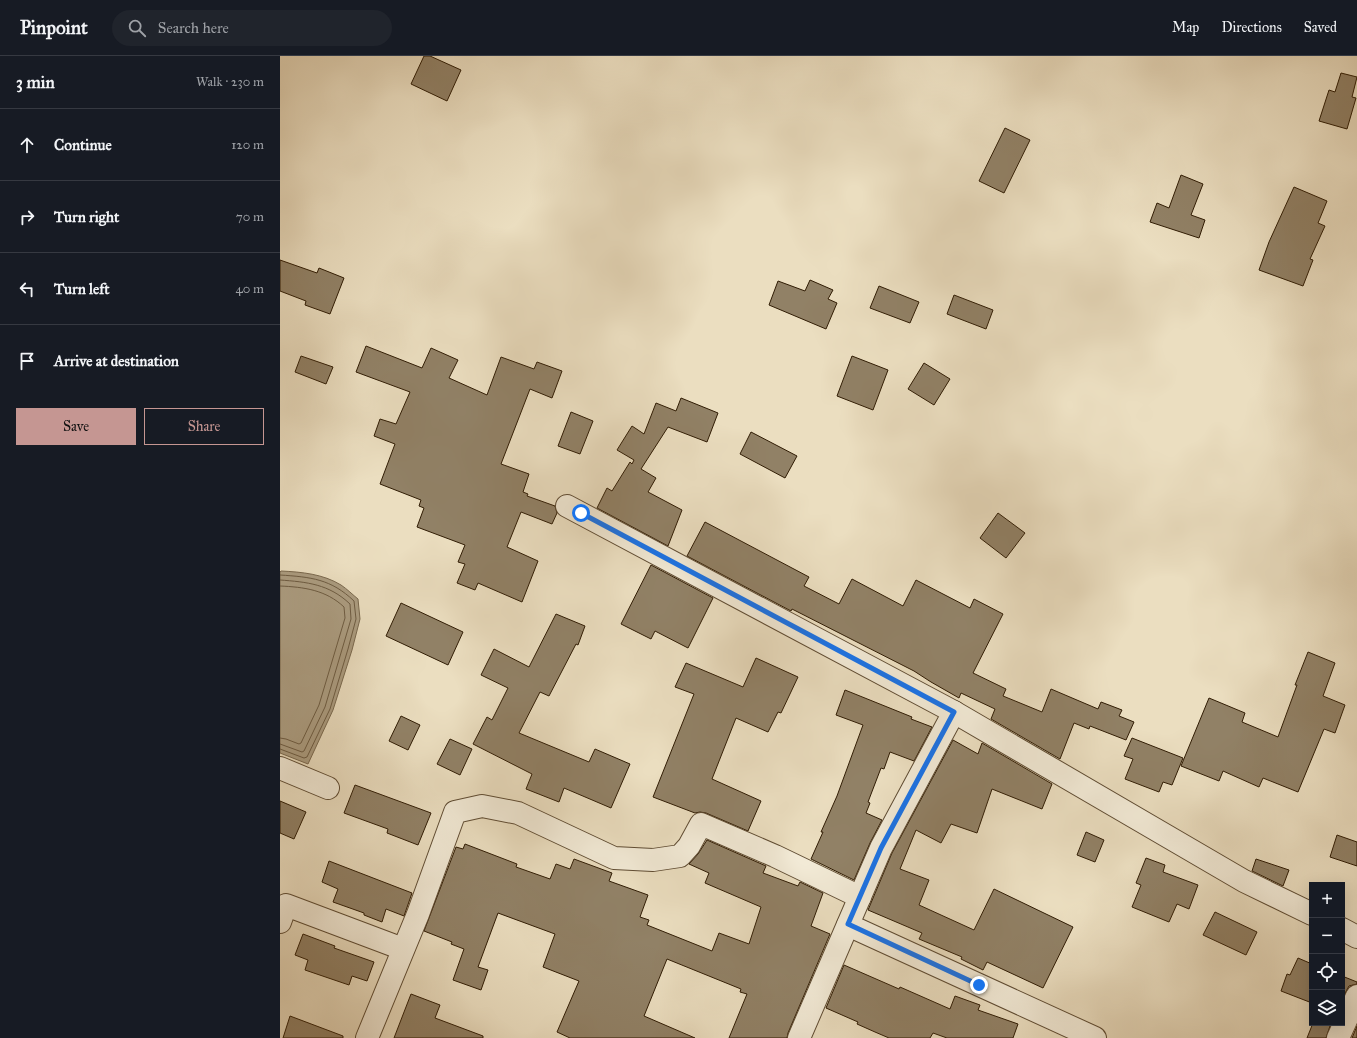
<!DOCTYPE html>
<html lang="en">
<head>
<meta charset="utf-8">
<style>
  :root { --surface:#171b24; --page:#20242c; --text:#f1f3f6; --muted:#9ea1a6; --line:#363941; --accent:#c59692 }
  body { margin:0; font-family:"IM FELL Great Primer",serif; background:var(--page); color:var(--text) }
  .controls { position:absolute; right:12px; bottom:12px; display:grid; overflow:hidden; border-radius:0px; box-shadow:0 4px 16px #0002 }
  .controls button { width:36px; height:36px; display:grid; place-items:center; padding:0; border:0; border-bottom:1px solid var(--line); background:var(--surface); color:var(--text); font:20px sans-serif }
  .stop { position:absolute; width:12px; height:12px; margin:-9px; border:3px solid #1a73e8; border-radius:50%; background:#fff }
  .stop.end { background:#1a73e8; border-color:#fff; box-shadow:0 1px 4px #0008 }
  .list { margin:0; padding:0; list-style:none }
  h2 { display:flex; justify-content:space-between; align-items:center; height:52px; margin:0; padding:0 16px; font-size:17px }
  h2 small { font-size:13px; font-weight:400; color:var(--muted) }
  .list li { display:grid; grid-template-columns:26px 1fr auto; gap:12px; align-items:center; box-sizing:border-box; height:72px; padding:0 16px; border-top:1px solid var(--line) }
  .list b { display:block; font-size:15px; white-space:nowrap }
  .list em { font-size:13px; font-style:normal; color:var(--muted) }
  .actions { display:flex; gap:8px; padding:12px 16px }
  .actions a { flex:1; padding:9px 0; border:1px solid var(--accent); border-radius:0px; text-align:center; font-size:14px; color:var(--accent) }
  .actions .main { background:var(--accent); color:#111 }
  .icon { flex:none; width:22px; height:22px; fill:none; stroke:currentColor; stroke-width:2; stroke-linecap:round; stroke-linejoin:round }
  .map { position:relative; flex:none; width:1077px; height:982px; overflow:hidden }
  header { display:flex; align-items:center; gap:24px; box-sizing:border-box; height:56px; padding:0 20px; background:var(--surface); border-bottom:1px solid var(--line) }
  header strong { font-size:19px }
  nav { display:flex; gap:22px; margin-inline-start:auto; font-size:14px }
  .search { width:280px; height:36px; background:var(--page); display:flex; align-items:center; gap:10px; box-sizing:border-box; padding:0 14px; border-radius:22px; color:var(--muted); font-size:15px }
  main { display:flex }
  aside { flex:1; background:var(--surface) }
  .map>svg:first-child { display:block }
  .water { fill:#ab9c80; stroke:#7a694e }
  .lines { fill:none; stroke-linecap:round; stroke-linejoin:round }
  .shore { stroke:#6e5c42; stroke-width:1 }
  .building { fill:#918166; stroke:#301c04 }
  .minor-casing { stroke:#5f4c33; stroke-width:24 }
  .minor { stroke:#f2ead6; stroke-width:22 }
  .route { stroke:#1a73e8; stroke-width:5 }
</style>
</head>
<body>
<header>
<strong>Pinpoint</strong>
<div class="search"><svg class="icon" aria-label="search" viewBox="0 0 24 24"><circle cx="10" cy="10" r="6"/><path d="M15 15l6 6"/></svg>Search here</div>
<nav><a>Map</a><a>Directions</a><a>Saved</a></nav>
</header>
<main>
<aside>
<h2>3 min<small>Walk · 230 m</small></h2>
<ul class="list">
<li><svg class="icon" aria-label="ahead" viewBox="0 0 24 24"><path d="M12 20V5M6 11l6-6 6 6"/></svg><div><b>Continue</b></div><em>120 m</em></li>
<li><svg class="icon" aria-label="right" viewBox="0 0 24 24"><path d="M7 20v-9h11M14 6l5 5-5 5"/></svg><div><b>Turn right</b></div><em>70 m</em></li>
<li><svg class="icon" aria-label="left" viewBox="0 0 24 24"><path d="M17 20v-9H6M10 6l-5 5 5 5"/></svg><div><b>Turn left</b></div><em>40 m</em></li>
<li><svg class="icon" aria-label="arrive" viewBox="0 0 24 24"><path d="M6 21V4h12l-3 4 3 4H6"/></svg><div><b>Arrive at destination</b></div></li>
</ul>
<div class="actions"><a class="main">Save</a><a>Share</a></div>
</aside>
<div class="map">
<svg width="1077" height="982" viewBox="0 0 1077 982">
  <rect width="100%" height="100%" fill="#ebdec0"/>
  <filter id="stains"><feTurbulence type="fractalNoise" baseFrequency=".005" numOctaves="4"/><feColorMatrix values="0 0 0 0 .2 0 0 0 0 .09 0 0 0 0 .02 0 0 0 .5 -.17"/></filter>
  <radialGradient id="worn" r=".72"><stop offset=".6" stop-color="#630" stop-opacity="0"/><stop offset="1" stop-color="#630" stop-opacity=".3"/></radialGradient>
  <!-- water -->
  <path class="water" d="M1,515C22,516 43,518 61,529C67,533 73,539 78,543L80,563L72,594L53,654L28,708L0,697V516Z"/>
  <g class="lines">
    <!-- shore -->
    <g class="shore">
      <path d="M0,519C31,521 51,523 74,545L76,563L68,593L50,653L27,701L24,702L0,693"/>
      <path d="M0,524C27,526 49,528 70,548L71,563L45,651L24,695L22,696L0,688"/>
      <path d="M0,530C24,531 46,534 64,551L65,562L39,649L21,687L19,688L6,683L0,682"/>
    </g>
  </g>
  <!-- building -->
  <g class="building">
    <polygon points="144,0 150,0 181,14 167,45 131,28"/>
    <polygon points="1061,17 1077,21 1072,41 1076,42 1067,73 1039,65 1049,34 1055,36"/>
    <polygon points="725,72 750,84 724,137 699,125"/>
    <polygon points="901,119 923,128 911,159 925,164 919,182 870,166 877,147 889,152"/>
    <polygon points="1014,131 1047,145 1038,167 1045,170 1030,203 1033,204 1023,230 979,214 989,186"/>
    <polygon points="0,204 37,217 39,212 64,222 50,258 25,249 26,245 0,235"/>
    <polygon points="530,224 553,234 548,243 557,247 546,273 489,249 498,225 525,235"/>
    <polygon points="599,230 639,246 630,267 590,252"/>
    <polygon points="674,239 713,254 706,273 667,258"/>
    <polygon points="86,290 142,312 151,292 178,304 169,322 207,339 221,301 254,313 257,306 282,315 272,342 250,333 221,408 249,418 243,436 248,438 247,440 275,450 277,457 272,468 241,456 227,491 258,505 242,546 198,527 195,534 177,527 185,508 178,506 185,489 137,471 144,452 139,450 141,444 100,428 115,388 94,380 100,363 116,368 130,336 76,316"/>
    <polygon points="21,300 53,311 46,328 15,316"/>
    <polygon points="572,300 608,314 593,354 557,340"/>
    <polygon points="644,307 670,323 654,349 628,333"/>
    <polygon points="401,342 438,357 427,386 388,371 361,413 376,422 368,436 402,454 388,490 317,452 327,432 332,435 350,406 352,408 354,404 337,394 352,370 364,378 376,347 396,355"/>
    <polygon points="291,356 313,365 300,398 278,390"/>
    <polygon points="471,376 517,400 505,422 460,398"/>
    <polygon points="718,457 745,477 726,502 700,482"/>
    <polygon points="425,466 529,521 524,530 559,548 572,523 623,550 636,524 690,552 694,543 723,558 693,617 726,633 723,640 762,656 771,633 818,653 821,646 842,654 839,660 854,666 846,684 810,670 809,673 794,667 780,703 711,663 715,653 681,637 679,642 651,626 634,615 512,553 511,555 407,500"/>
    <polygon points="371,509 433,542 408,592 375,575 371,583 341,568"/>
    <polygon points="121,547 183,576 168,609 106,580"/>
    <polygon points="276,558 305,570 298,589 296,588 269,640 260,636 239,677 309,706 315,693 350,708 331,752 284,732 279,746 246,733 252,718 193,688 207,661 212,664 228,632 201,619 214,593 249,611"/>
    <polygon points="1028,596 1055,607 1043,640 1065,649 1055,677 1044,673 1018,736 983,722 979,731 943,715 939,725 901,710 929,642 965,657 962,666 998,681 1017,629 1015,629"/>
    <polygon points="476,602 518,621 501,657 498,656 488,676 456,662 432,723 481,745 468,775 426,757 420,756 415,757 373,741 414,638 395,631 406,607 463,631"/>
    <polygon points="565,634 632,661 631,663 652,671 634,705 610,696 604,713 601,712 588,746 590,747 586,757 602,764 590,787 574,824 531,803 543,776 541,776 557,740 583,669 556,659"/>
    <polygon points="121,660 140,669 128,694 109,685"/>
    <polygon points="852,682 903,702 892,729 883,726 879,736 845,723 853,703 844,700"/>
    <polygon points="170,683 192,693 180,719 157,708"/>
    <polygon points="673,684 698,698 702,687 772,728 762,753 712,733 697,777 671,768 661,787 636,774 620,813 649,824 639,849 694,874 714,833 793,871 763,932 707,906 703,914 681,903 682,901 639,883 642,877 588,854 612,797"/>
    <polygon points="75,729 151,757 138,789 107,777 108,773 64,757"/>
    <polygon points="0,745 26,756 14,783 0,777"/>
    <polygon points="806,776 824,784 815,806 797,799"/>
    <polygon points="1057,779 1077,786 1077,810 1050,801"/>
    <polygon points="427,784 486,810 483,817 518,830 520,826 543,837 531,870 550,878 508,977 507,982 449,982 467,938 460,936 461,933 387,903 364,960 415,982 290,982 277,976 299,925 263,911 275,878 218,857 198,911 208,914 201,934 173,924 184,893 171,888 172,886 144,875 176,791 183,793 185,788 237,808 236,811 270,823 276,808 290,813 294,803 332,817 329,825 368,839 360,861 369,864 367,869 432,895 439,877 469,888 481,851 425,827 429,817 409,808 418,798"/>
    <polygon points="866,802 885,809 883,816 918,829 909,853 897,848 889,866 852,851 861,829 856,827"/>
    <polygon points="976,803 1009,814 1003,830 972,815"/>
    <polygon points="49,805 132,837 124,860 106,853 102,866 84,859 84,857 53,846 58,833 42,826"/>
    <polygon points="935,856 977,876 966,899 923,879"/>
    <polygon points="23,878 55,890 54,892 94,906 87,925 72,920 69,929 25,914 28,904 15,899"/>
    <polygon points="1018,902 1032,908 1032,947 1001,935 1007,918 1010,919"/>
    <polygon points="564,909 619,933 620,931 670,953 675,940 700,949 698,954 738,968 733,982 667,982 653,977 650,982 609,982 595,976 577,968 578,966 546,952"/>
    <polygon points="1062,920 1077,926 1077,928 1069,930 1062,943"/>
    <polygon points="131,938 160,949 155,962 203,980 203,982 114,982"/>
    <polygon points="10,960 63,980 63,982 3,982"/>
    <polygon points="1033,967 1051,967 1046,982 1027,982"/>
    <polygon points="1077,970 1077,982 1072,982"/>
  </g>
  <g class="lines">
    <!-- minor casing -->
    <g class="minor-casing">
      <g id="minor">
        <polyline points="287,450 674,656 964,825 1032,858"/>
        <polyline points="0,712 48,732"/>
        <polyline points="0,866 6,849 123,893"/>
        <polyline points="568,869 815,982"/>
        <polyline points="1062,873 1077,881"/>
        <polyline points="87,982 138,858 175,756 202,750 238,757 334,802 373,804 400,800 409,790 421,768 495,800 580,841"/>
        <polyline points="519,982 601,792 674,656"/>
        <polyline points="1058,982 1077,940"/>
      </g>
    </g>
    <!-- minor -->
    <use href="#minor" class="minor"/>
  </g>
  <g class="lines">
    <!-- route -->
    <polyline class="route" points="301,457 674,656 601,792 568,868 699,929"/>
  </g>
  <rect width="100%" height="100%" filter="url(#stains)"/>
  <rect width="100%" height="100%" fill="url(#worn)"/>
</svg>
<div class="controls">
<button>+</button>
<button>−</button>
<button><svg class="icon" aria-label="locate" viewBox="0 0 24 24"><circle cx="12" cy="12" r="6"/><path d="M12 2v4M12 18v4M2 12h4M18 12h4"/></svg></button>
<button><svg class="icon" aria-label="layers" viewBox="0 0 24 24"><path d="M12 4l9 5-9 5-9-5zM3 14l9 5 9-5"/></svg></button>
</div>
<div class="stop" style="left:301px;top:457px"></div>
<div class="stop end" style="left:699px;top:929px"></div>
</div>
</main>
</body>
</html>
